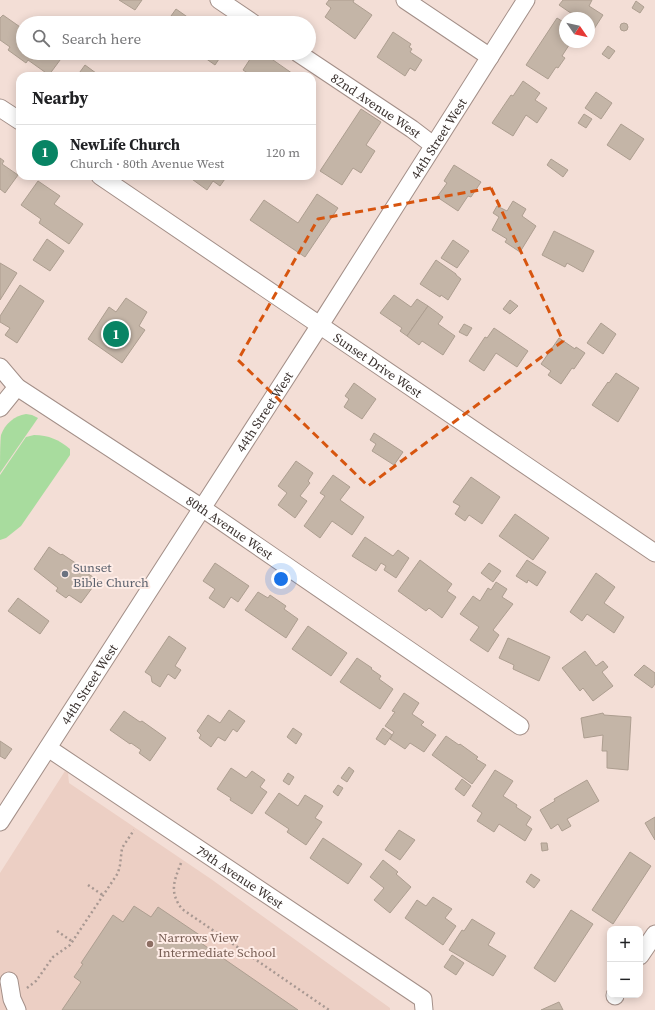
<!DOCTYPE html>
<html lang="en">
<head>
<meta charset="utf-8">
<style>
  :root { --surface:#fff; --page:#f2f2f2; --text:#202124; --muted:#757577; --line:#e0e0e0; --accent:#088464 }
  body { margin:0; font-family:"Source Serif 4",serif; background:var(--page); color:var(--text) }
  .controls { position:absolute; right:12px; bottom:12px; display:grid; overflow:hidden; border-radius:8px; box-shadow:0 2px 10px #0003 }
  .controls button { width:36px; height:36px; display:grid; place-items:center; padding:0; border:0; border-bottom:1px solid var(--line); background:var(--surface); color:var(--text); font:20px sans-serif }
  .compass { position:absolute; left:559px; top:12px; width:36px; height:36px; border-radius:50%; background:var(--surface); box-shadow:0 2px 10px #0003; rotate:124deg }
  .you { position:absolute; left:281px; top:579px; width:14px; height:14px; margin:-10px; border:3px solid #fff; border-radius:50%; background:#1a73e8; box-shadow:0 0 0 6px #1a73e833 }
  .badge { display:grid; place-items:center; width:26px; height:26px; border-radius:50%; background:var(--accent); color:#fff; font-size:13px; font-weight:700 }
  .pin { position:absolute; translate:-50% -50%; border:2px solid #fff; box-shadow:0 1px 4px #0006 }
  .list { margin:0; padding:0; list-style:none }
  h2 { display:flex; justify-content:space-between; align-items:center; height:52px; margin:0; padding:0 16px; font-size:17px }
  h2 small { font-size:13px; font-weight:400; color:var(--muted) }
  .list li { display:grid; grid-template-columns:26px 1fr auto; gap:12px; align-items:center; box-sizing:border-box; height:56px; padding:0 16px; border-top:1px solid var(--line) }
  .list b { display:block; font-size:15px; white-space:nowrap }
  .list p { margin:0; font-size:13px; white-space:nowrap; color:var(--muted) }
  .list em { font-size:13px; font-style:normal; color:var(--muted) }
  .icon { flex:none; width:22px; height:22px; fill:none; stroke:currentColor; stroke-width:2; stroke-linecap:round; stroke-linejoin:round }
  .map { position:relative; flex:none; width:655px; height:1010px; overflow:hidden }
  .search { position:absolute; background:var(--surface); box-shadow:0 2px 10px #0003; left:16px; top:16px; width:300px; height:44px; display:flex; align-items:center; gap:10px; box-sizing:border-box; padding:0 14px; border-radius:22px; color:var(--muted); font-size:15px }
  .panel { position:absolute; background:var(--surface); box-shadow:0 2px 10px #0003; left:16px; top:72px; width:300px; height:108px; border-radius:12px }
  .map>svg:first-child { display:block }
  .built { fill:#eccfc4 }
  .green { fill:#a8dc9e }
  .building { fill:#c4b5a7; stroke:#ad9e90 }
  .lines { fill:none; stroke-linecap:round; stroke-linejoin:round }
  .minor-casing { stroke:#a38f88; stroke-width:19 }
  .path { stroke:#a89892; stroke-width:2.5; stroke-dasharray:2 3; stroke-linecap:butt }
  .minor { stroke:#fff; stroke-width:17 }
  .marked { fill:none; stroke:#d7550f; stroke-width:3; stroke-dasharray:8 5; stroke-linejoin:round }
  .worship-dot { fill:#6b7280; stroke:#feece6; stroke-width:1.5 }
  .education-dot { fill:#8d6e63; stroke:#feece6; stroke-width:1.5 }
  .labels { text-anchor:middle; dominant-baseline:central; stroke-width:4; stroke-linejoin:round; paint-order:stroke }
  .street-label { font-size:13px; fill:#3a312e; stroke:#feece6 }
  .worship-label { font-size:13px; fill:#5b616d; stroke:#feece6; text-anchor:start }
  .education-label { font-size:13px; fill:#785e54; stroke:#feece6; text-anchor:start }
</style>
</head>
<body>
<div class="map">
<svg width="655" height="1010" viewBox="0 0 655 1010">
  <rect width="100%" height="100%" fill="#f3ded6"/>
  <!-- built -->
  <polygon class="built" points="65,771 68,773 69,783 211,879 390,1008 390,1010 0,1010 0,873"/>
  <!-- green -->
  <g class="green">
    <path d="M26,414L32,415L38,418L0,473C0,465 0,442 1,435C5,424 14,416 26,414Z"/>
    <path d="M34,435C49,435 59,440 70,449V455L21,526L6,538L0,540V475L26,437Z"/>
  </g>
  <!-- building -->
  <g class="building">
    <polygon points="119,0 142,0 135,10"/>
    <polygon points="329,0 354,0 353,2 372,15 355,39 325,17 331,8 326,4"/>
    <polygon points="563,0 592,0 589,6 603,15 594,29 589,26 589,18 578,18 559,5"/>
    <polygon points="636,1 644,7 640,13 632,8"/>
    <polygon points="176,9 196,23 166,23"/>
    <polygon points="3,15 23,29 23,53 59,53 63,56 49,75 28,60 26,63 8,50 10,47 0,40 0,18"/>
    <polygon points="557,18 565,23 565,42 571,42 562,56 565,58 558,68 556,67 548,79 526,65"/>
    <circle cx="624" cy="27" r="4"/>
    <polygon points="393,32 411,44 409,47 412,49 410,52 422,60 415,71 410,68 405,76 377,57"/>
    <polygon points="608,46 615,51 609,59 602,54"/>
    <polygon points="198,53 223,53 215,65"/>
    <polygon points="254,53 263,53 296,76 252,76 243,70"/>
    <polygon points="85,65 100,76 77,76"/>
    <polygon points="523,81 540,93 535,100 547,108 537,123 526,115 513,136 492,123 511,95 513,96"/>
    <polygon points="596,92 612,103 601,119 585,108"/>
    <polygon points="361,109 381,122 366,145 375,151 361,173 353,168 342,185 320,171"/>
    <polygon points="584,114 592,119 586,128 578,123"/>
    <polygon points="621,124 644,139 630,160 607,145"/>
    <polygon points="0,158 4,161 2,164 18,175 5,193 0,189"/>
    <polygon points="551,159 568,170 563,177 547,165"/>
    <polygon points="454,165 481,182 471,197 468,196 458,211 437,197 447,183 444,181"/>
    <polygon points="190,176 227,176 220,186 213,181 207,190 189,177"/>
    <polygon points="38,181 60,196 54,204 83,224 69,244 39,223 41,219 21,205"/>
    <polygon points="317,194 338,208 305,257 250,220 264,200 298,223"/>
    <polygon points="513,201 526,209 522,216 536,226 520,252 505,242 507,239 492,230 499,217 493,213 497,206 507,211"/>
    <polygon points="554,231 594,251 583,272 567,263 565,267 542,255"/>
    <polygon points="47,239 64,251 50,271 33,260"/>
    <polygon points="453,240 469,251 457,268 441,258"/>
    <polygon points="436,260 456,274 456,275 461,279 448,300 441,295 440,297 420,284"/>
    <polygon points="0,263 17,273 0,300"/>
    <polygon points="20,285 44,301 17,343 5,335 10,328 0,322 0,316"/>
    <polygon points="394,295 411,307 417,299 428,306 407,336 400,331 402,328 380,313"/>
    <polygon points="126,298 147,312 139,326 145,330 122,363 88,339 109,307 116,312"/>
    <polygon points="510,300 518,306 510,314 503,309"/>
    <polygon points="428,306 443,317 438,324 455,336 443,355 422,341 419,345 407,336"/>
    <polygon points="601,323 616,334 603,354 587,343"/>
    <polygon points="464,324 472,328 467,336 459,332"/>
    <polygon points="494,328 528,351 517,367 496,353 484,371 469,361 485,337 487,338"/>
    <polygon points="559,338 575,349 576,347 585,353 574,369 572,368 561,384 548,375 551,371 541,364"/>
    <polygon points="616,373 639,388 618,422 592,405 608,382 609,383"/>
    <polygon points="354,383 376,399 362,419 344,407 349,399 345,396"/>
    <polygon points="374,433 403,452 394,465 372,451 376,444 370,440"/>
    <polygon points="296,461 313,473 308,481 310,483 300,496 307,501 295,518 278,505 287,493 278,486"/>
    <polygon points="333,475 350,487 340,500 364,517 352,535 332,521 320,538 304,526 325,496 320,493"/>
    <polygon points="471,477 500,497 482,524 469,515 465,521 455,514 460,506 453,502"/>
    <polygon points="515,514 549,538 533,560 499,536"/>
    <polygon points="365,537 393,556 398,550 409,558 396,578 384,570 386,566 381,563 376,571 352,556"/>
    <polygon points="49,547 61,555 62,554 86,570 85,572 98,580 81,603 69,595 66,598 56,591 58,588 34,569"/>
    <polygon points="420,560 452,584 447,591 456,597 442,618 429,608 426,611 398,591"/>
    <polygon points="527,560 546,572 537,586 528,580 527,583 516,576"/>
    <polygon points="215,563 249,586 238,602 231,597 224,608 209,598 215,589 203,581"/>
    <polygon points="489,563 501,571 493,582 481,573"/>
    <polygon points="596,573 615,587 604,603 624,617 614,633 587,614 582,621 570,612"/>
    <polygon points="496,582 507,589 502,597 513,604 493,630 499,635 488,652 470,640 479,627 460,614 473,596 480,601 488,588 491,590"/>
    <polygon points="258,592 268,598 270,595 286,606 284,609 298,619 286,638 245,610"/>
    <polygon points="18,598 49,621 40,634 8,611"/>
    <polygon points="308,626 347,653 331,676 292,649"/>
    <polygon points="169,636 186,648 175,666 181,670 175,679 168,674 160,687 152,682 151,676 145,672"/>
    <polygon points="508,638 550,657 539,681 513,669 514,665 499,658"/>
    <polygon points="585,651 596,666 603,661 608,667 602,672 613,686 593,701 583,688 580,691 562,668"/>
    <polygon points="357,658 372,668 371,669 381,676 379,679 393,689 380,709 340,682"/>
    <polygon points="644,665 655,673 655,684 652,688 634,675"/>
    <polygon points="404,693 419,703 412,714 424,722 421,725 436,735 424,752 410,743 405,749 390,739 394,732 385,726 395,712 392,711"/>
    <polygon points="229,710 245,721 237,732 233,729 225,741 218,737 211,747 199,738 201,735 197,731 208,715 220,723"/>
    <polygon points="124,711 140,722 142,721 166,738 150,761 139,753 141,750 131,743 130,744 110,730"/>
    <polygon points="603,713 604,715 631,717 628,770 607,768 607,751 602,751 603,735 584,738 581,718"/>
    <polygon points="293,728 302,734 296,744 287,737"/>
    <polygon points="383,728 392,735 385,745 376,739"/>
    <polygon points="446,736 459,745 460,744 478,757 476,759 486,765 472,784 432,755"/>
    <polygon points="0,741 12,749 5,759 0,756"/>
    <polygon points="349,767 354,771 347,782 341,778"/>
    <polygon points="231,768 246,778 252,771 265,780 260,787 267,792 252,814 230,800 231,798 217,789"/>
    <polygon points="495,770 513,781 503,796 517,805 516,807 531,817 526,825 532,829 525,841 499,824 494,832 477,821 482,813 472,806"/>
    <polygon points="288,773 294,777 289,785 283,781"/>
    <polygon points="462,779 471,786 464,796 455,789"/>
    <polygon points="587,780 599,801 567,819 571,826 562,831 558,824 551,829 540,810 555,801 554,799"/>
    <polygon points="338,785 343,788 338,796 333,792"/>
    <polygon points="279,793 298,806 305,795 323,806 315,818 322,822 306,845 287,832 289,829 265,813"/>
    <polygon points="655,817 655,840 645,823"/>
    <polygon points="399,830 415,840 400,860 385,850"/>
    <polygon points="323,838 362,864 348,884 310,858"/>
    <polygon points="541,843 547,843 548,850 542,851"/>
    <polygon points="630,852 651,866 613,924 592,910"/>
    <polygon points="383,860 398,872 396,874 411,887 390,913 374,900 384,888 370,877"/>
    <polygon points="531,874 540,880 534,888 526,882"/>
    <polygon points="433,897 452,909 445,918 456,926 443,945 405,918 417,900 426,906"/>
    <polygon points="134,906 151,917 158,907 204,938 201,943 298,1010 62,1010 81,982 74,977 83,964 81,963 113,915 123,922"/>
    <polygon points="571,910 593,924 555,982 534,968"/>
    <polygon points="472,919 495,933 488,945 506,956 493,976 449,950 462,930 464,931"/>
    <polygon points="452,955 464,963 456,975 444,967"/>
    <polygon points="559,1002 563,1010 541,1010"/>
  </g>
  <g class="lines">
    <!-- minor casing -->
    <g class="minor-casing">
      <g id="minor">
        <polyline points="219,0 253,23"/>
        <polyline points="405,0 490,57"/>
        <path id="s1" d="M298,53L412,129L433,145"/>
        <polyline points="0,108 20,121"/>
        <path id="s2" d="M100,176L655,553"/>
        <path id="s3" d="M0,367L17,387L202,508L520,726"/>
        <polyline points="0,408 17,387"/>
        <path id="s4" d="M48,748L423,999L424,1010"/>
        <path id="s5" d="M0,822L320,325L526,0"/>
        <polyline points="640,956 655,934"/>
        <polyline points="9,981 12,999 17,1010"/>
        <polyline points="615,996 615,995"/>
      </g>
    </g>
    <!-- path -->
    <g class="path">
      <path d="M181,863C174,881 169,892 182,909L329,1010"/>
      <polyline points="88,885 104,896"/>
      <polyline points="57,931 73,942"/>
      <polyline points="27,988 36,981 53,957 70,945 118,873 120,865 122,848 134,830"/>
    </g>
    <!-- minor -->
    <use href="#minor" class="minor"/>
  </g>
  <!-- marked area -->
  <path class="marked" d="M491,188L563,341L368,486L238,360L318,219Z"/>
  <!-- markers -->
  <circle class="worship-dot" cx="65" cy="574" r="4"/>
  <circle class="education-dot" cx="150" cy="944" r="4"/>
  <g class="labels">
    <!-- street labels -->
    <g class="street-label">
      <text stroke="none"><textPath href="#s1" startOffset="94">82nd Avenue West</textPath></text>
      <text stroke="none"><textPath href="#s5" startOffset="812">44th Street West</textPath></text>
      <text stroke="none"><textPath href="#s2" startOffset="336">Sunset Drive West</textPath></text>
      <text stroke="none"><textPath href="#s5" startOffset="488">44th Street West</textPath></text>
      <text stroke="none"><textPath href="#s3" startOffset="281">80th Avenue West</textPath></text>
      <text stroke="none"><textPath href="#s5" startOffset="164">44th Street West</textPath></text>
      <text stroke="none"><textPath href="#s4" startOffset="231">79th Avenue West</textPath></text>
    </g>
    <!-- worship labels -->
    <g class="worship-label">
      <text x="73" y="567">Sunset<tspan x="73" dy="15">Bible Church</tspan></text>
    </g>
    <!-- education labels -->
    <g class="education-label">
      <text x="158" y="937">Narrows View<tspan x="158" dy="15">Intermediate School</tspan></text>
    </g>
  </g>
</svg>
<div class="controls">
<button>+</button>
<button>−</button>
</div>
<svg class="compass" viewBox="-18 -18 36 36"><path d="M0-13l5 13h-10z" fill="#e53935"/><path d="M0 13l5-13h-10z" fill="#757577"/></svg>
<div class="you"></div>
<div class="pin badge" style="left:116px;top:334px">1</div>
<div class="search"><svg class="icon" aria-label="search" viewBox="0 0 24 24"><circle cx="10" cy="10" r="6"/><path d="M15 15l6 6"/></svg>Search here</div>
<section class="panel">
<h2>Nearby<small></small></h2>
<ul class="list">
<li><span class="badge">1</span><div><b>NewLife Church</b><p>Church · 80th Avenue West</p></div><em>120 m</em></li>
</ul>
</section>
</div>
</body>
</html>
